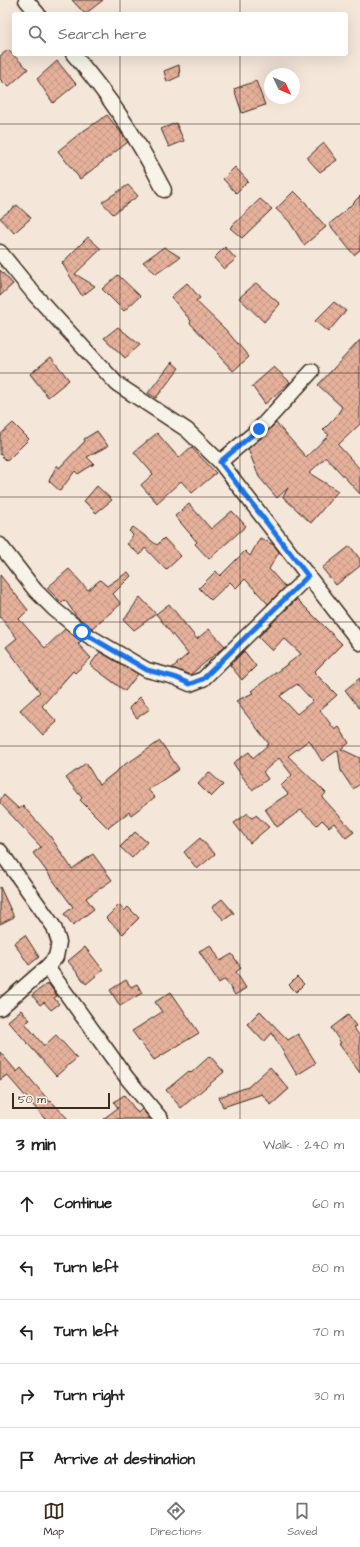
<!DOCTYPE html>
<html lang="en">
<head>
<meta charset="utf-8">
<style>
  :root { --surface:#fff; --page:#f2f2f2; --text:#222; --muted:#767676; --line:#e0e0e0; --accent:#3b2a1e }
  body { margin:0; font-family:"Architects Daughter",sans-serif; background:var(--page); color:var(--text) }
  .compass { position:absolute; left:264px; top:68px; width:36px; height:36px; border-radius:50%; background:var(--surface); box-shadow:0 4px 16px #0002; rotate:134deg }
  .scale { position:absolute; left:12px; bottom:10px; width:98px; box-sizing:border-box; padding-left:4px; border:2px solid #3b2a1e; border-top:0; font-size:11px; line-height:14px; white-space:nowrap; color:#3b2a1e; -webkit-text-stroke:3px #f7f3e8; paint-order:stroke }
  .stop { position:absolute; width:12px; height:12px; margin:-9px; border:3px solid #1a73e8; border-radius:50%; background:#fff }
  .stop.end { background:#1a73e8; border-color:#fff; box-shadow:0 1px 4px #0008 }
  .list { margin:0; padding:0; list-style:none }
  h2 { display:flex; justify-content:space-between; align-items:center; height:52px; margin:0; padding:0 16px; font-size:17px }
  h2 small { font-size:13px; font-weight:400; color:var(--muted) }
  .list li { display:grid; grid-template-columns:26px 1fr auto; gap:12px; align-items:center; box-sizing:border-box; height:64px; padding:0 16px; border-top:1px solid var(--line) }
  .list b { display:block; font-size:15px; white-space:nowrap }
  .list em { font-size:13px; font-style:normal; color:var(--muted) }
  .icon { flex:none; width:22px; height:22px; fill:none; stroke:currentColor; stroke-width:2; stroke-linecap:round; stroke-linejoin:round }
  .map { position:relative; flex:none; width:360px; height:1119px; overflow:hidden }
  .search { position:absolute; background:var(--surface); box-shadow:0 4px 16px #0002; left:12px; right:12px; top:12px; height:44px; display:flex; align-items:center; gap:10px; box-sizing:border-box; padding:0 14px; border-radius:4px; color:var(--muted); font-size:15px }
  .sheet { height:372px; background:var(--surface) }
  nav { display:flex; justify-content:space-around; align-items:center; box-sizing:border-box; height:56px; border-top:1px solid var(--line); background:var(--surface); font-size:11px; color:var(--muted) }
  nav a { display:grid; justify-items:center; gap:2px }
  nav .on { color:var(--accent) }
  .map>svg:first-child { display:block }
  .building { fill:url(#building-cross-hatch); stroke:#3b2a1e; fill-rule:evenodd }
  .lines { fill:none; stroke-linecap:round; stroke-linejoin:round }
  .minor-casing { stroke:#3b2a1e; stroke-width:17 }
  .minor { stroke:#f7f3e8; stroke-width:14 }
  .route { stroke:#1a73e8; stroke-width:5 }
  .grid { fill:none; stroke:#3b2a1e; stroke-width:1; stroke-opacity:0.55 }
</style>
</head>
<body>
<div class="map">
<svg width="360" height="1119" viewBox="0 0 360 1119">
  <defs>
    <pattern id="building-cross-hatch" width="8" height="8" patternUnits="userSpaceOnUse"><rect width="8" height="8" fill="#e6b19b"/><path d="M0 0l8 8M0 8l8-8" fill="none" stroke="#c69885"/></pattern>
  </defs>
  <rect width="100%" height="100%" fill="#f4e6d9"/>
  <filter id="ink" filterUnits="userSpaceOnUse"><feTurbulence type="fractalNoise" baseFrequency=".025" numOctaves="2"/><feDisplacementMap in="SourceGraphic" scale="8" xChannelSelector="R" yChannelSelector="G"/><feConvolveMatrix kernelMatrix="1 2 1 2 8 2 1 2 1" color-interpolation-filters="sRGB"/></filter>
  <g filter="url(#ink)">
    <!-- building -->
    <g class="building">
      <polygon points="72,0 103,0 85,14"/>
      <polygon points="8,50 28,69 8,87 0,79 0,56"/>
      <polygon points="57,61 76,84 53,103 37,79"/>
      <polygon points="179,65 180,76 167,82 164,71"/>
      <polygon points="256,81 265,105 242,113 234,89"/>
      <polygon points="107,115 128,142 80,179 58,151 79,134"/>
      <polygon points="176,123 184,141 169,147 161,129"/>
      <polygon points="324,143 337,160 320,172 307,158"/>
      <polygon points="235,167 248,181 236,193 223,179"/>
      <polygon points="128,185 138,196 113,214 102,202"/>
      <polygon points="294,191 307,204 307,205 326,227 304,245 289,221 276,209"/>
      <polygon points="360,196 360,250 354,255 329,224 343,213"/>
      <polygon points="260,199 272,209 242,238 230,228"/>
      <polygon points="17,205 31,218 14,233 0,218"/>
      <polygon points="88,237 101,249 75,274 95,286 82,296 62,263"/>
      <polygon points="164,247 180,257 156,274 143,262"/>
      <polygon points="225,247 236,259 224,269 214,258"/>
      <polygon points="0,270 13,284 0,296"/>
      <polygon points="118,275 140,296 124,311 102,289"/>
      <polygon points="187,283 200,298 196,301 226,330 249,357 233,371 219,356 220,355 190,323 191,321 171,297"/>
      <polygon points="256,283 280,304 264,322 239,298"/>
      <polygon points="334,302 346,311 328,332 315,321"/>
      <polygon points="118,327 140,345 125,358 104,338"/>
      <polygon points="360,340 360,424 338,445 360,469 360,494 326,457 309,473 338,491 311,523 283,497 288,488 277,498 259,477 248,449 264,435 276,423 306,457 329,435 323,430 335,418 342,407 318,385"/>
      <polygon points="51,357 69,380 48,397 30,374"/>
      <polygon points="172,362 179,368 156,398 148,393"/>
      <polygon points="274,367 290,382 265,404 252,386"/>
      <polygon points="13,423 29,439 7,461 0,454 0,435"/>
      <polygon points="97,431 108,446 87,457 94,464 78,474 75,471 60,491 49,481 57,465 59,468 85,441 84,439"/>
      <polygon points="157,433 179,458 191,447 216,473 192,493 181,481 157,503 141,485 153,474 134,452"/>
      <polygon points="97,486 112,500 96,513 84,501"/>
      <polygon points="189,504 211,529 232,511 246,526 209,559 195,544 197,542 175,516"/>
      <polygon points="133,527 157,545 164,538 181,556 166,570 145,548 140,555 127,544 133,535 129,531"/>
      <polygon points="260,538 274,545 279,552 269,569 285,587 268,604 245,579 236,588 230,582 211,600 199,588 216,571 220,576 245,551 250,556"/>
      <polygon points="350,546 360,559 360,566 336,585 322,568"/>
      <polygon points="69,569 88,590 100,580 107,586 128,572 131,576 113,594 121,604 92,628 77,617 65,600 62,603 47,588"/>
      <polygon points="0,575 28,610 19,619 45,648 65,629 81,641 78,644 91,658 75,673 73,671 42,706 57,722 43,735 20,710 40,692 6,647 17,638 0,617"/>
      <polygon points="140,597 156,614 134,630 124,620"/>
      <path d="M297,599L342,644L314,672L337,695L320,710L335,730L339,727L349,743L341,749L360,758V784L353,789L341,771L338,750L322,761L309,740L288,756L326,793L322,797L354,832L346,838L334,823L329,827L322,820L317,825L301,810L277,827L265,809L288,794L281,786L292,775L279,758L263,772L268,779L252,790L233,763L249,752L253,758L269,744L236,701L253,693L251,691L301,654L284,638L272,651L258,637ZM297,684L313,701L297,714L280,696Z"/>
      <polygon points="169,604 197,639 209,629 225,646 190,675 172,668 188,654 156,614"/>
      <polygon points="244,651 256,666 242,680 230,665"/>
      <polygon points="100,652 138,674 125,691 90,665"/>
      <polygon points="360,678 360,709 345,690"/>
      <polygon points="140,697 150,709 137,718 129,708"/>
      <polygon points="160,741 179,769 148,790 155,797 131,815 129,812 108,828 80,800 82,798 66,778 86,763 99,785 128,762 128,763"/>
      <polygon points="209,772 223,785 211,797 198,784"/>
      <polygon points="4,795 19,809 23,806 50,836 72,869 93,854 112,880 86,898 94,909 73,925 64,914 73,907 33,853 41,847 0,803 0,800"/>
      <polygon points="248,813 252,818 256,815 269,827 250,843 234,823"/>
      <polygon points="135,832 147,842 132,858 120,847"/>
      <polygon points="200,838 215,854 197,869 184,852"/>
      <polygon points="0,887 14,917 0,924"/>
      <polygon points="222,899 234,913 224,920 212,907"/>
      <polygon points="119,905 124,911 128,907 139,918 123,934 106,918"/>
      <polygon points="25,935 39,957 29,965 14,943"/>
      <polygon points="211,945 220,961 232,954 241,968 236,972 246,988 235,995 225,979 219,983 199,951"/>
      <polygon points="85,947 103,970 86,984 68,961"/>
      <polygon points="297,977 304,984 296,992 289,985"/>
      <polygon points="126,980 131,987 137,984 142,993 120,1006 110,990"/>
      <polygon points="48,983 57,996 54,998 59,1004 51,1010 44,1002 40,1005 32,995"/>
      <polygon points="171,992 199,1033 154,1060 132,1031 162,1012 155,1002"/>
      <polygon points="21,1010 30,1020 25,1023 44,1046 56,1035 77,1058 56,1076 8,1021"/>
      <polygon points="260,1011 288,1040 298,1034 316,1063 297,1075 272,1033 264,1042 247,1024"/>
      <polygon points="348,1015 356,1026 353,1027 360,1036 360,1073 339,1044 341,1043 331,1028"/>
      <polygon points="0,1052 17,1072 21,1068 50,1102 51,1101 68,1119 45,1119 7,1075 0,1080"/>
      <polygon points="210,1056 224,1072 181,1108 166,1090 189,1071 191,1073"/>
      <polygon points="270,1067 289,1089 271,1105 262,1094 223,1107 219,1097 248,1087"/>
      <polygon points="124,1095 138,1113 142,1109 150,1119 103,1119 118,1108 114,1102"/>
    </g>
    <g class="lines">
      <!-- minor casing -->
      <g class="minor-casing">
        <g id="minor">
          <polyline points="26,0 38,14"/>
          <path d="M73,54C109,95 139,141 164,190"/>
          <polyline points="0,252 35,295 117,384 187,430 220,462 360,643"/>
          <polyline points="220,462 259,429 312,371"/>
          <polyline points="0,545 35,590 54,609 82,632 147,670 174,677 190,684 203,679 308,576"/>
          <polyline points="0,851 54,927 59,942 56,957 47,967 0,1008"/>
          <polyline points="47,967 127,1078 161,1119"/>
        </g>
      </g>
      <!-- minor -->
      <use href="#minor" class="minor"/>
    </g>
  </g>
  <g class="lines" filter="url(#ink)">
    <!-- route -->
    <polyline class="route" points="82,632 147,670 174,677 190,684 203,679 308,576 220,462 259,429"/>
  </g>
  <!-- grid -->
  <path class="grid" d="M120,0V14M240,0V14M120,54V1119M240,54V1119M0,124H360M0,249H360M0,373H360M0,497H360M0,622H360M0,746H360M0,870H360M0,995H360"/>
</svg>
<svg class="compass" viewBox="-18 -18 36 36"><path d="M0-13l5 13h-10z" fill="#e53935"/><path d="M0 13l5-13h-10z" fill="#767676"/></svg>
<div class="scale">50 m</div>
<div class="stop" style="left:82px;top:632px"></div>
<div class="stop end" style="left:259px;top:429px"></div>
<div class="search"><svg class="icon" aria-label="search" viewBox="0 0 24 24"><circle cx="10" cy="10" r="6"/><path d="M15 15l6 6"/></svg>Search here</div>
</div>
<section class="sheet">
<h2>3 min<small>Walk · 240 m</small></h2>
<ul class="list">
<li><svg class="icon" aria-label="ahead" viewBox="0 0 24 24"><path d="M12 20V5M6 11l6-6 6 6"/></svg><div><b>Continue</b></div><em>60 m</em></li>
<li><svg class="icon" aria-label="left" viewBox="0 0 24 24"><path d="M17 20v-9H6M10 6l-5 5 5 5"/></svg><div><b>Turn left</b></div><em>80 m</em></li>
<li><svg class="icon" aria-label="left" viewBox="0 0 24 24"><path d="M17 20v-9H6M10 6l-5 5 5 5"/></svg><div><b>Turn left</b></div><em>70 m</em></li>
<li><svg class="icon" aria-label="right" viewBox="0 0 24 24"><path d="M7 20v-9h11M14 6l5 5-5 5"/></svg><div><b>Turn right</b></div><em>30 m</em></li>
<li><svg class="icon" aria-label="arrive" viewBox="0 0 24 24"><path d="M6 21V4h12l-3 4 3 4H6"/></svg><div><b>Arrive at destination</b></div></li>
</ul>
</section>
<nav>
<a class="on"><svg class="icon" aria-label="map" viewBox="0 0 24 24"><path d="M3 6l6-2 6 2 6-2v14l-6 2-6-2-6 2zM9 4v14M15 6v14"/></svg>Map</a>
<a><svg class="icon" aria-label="directions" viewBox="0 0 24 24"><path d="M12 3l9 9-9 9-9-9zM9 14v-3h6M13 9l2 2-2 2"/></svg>Directions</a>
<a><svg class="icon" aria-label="saved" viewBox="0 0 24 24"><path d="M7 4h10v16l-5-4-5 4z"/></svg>Saved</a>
</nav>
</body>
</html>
